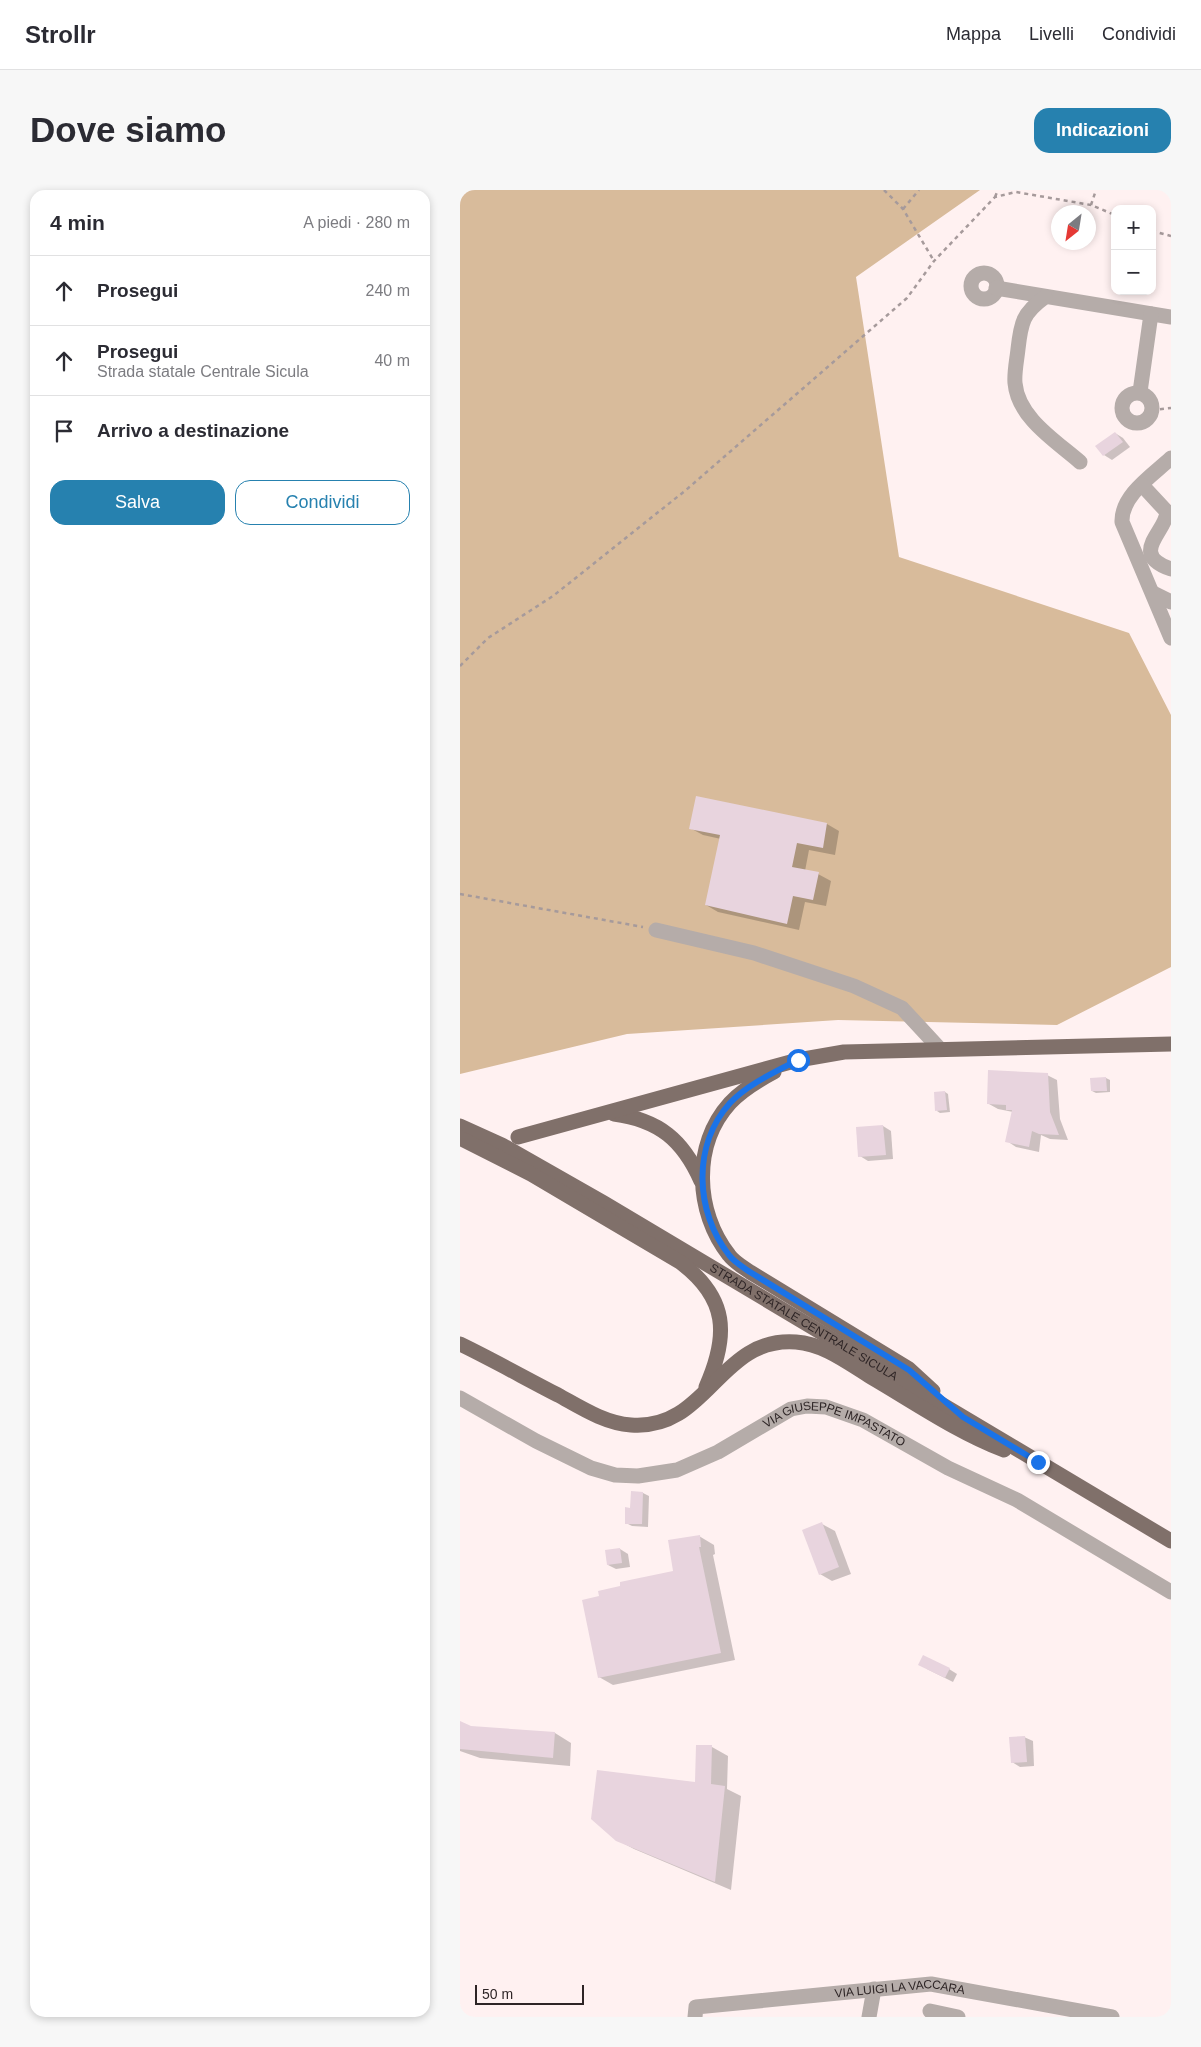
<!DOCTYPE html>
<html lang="it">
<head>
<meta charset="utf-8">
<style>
  :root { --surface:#fff; --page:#f7f7f7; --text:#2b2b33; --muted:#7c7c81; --line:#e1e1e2; --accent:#2681af }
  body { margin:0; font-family:Arial,sans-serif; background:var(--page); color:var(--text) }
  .controls { position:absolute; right:15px; top:15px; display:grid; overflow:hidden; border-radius:10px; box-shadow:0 2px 8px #0003 }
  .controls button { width:45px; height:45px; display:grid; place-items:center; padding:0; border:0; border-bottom:1px solid var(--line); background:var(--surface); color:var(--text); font:25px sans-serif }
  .compass { position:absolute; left:591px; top:15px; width:45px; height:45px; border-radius:50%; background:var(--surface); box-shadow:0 2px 8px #0003; rotate:210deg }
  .scale { position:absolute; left:15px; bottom:12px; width:109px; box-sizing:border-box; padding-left:5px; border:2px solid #2e2526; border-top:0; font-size:14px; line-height:18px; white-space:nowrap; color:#2e2526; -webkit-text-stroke:4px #fff1f1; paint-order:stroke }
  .stop { position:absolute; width:15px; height:15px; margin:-11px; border:4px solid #1a73e8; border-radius:50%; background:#fff }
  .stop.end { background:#1a73e8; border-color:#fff; box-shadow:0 1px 5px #0008 }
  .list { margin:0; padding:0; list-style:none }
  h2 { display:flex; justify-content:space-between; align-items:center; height:65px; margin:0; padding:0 20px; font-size:21px }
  h2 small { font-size:16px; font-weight:400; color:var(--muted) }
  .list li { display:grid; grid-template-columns:32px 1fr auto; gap:15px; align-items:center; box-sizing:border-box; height:70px; padding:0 20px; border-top:1px solid var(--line) }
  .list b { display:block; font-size:19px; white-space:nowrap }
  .list p { margin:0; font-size:16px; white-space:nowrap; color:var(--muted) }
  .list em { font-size:16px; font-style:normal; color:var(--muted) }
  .actions { display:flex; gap:10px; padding:15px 20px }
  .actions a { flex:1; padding:11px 0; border:1px solid var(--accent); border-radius:15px; text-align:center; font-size:18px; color:var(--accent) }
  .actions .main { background:var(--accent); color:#fff }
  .icon { flex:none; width:28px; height:28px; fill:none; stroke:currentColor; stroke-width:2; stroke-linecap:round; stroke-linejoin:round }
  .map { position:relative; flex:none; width:711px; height:1827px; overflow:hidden; border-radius:15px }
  header { display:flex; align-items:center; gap:30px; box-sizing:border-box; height:70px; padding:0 25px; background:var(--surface); border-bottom:1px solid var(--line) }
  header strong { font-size:24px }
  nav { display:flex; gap:28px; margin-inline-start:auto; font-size:18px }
  .intro { display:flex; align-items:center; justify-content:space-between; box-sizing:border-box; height:120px; padding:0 30px }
  h1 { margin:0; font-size:35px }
  .button { padding:12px 22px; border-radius:15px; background:var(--accent); color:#fff; font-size:18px; font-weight:700 }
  main { display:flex; gap:30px; padding:0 30px }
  aside { flex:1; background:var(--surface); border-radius:15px; box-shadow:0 2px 8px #0003 }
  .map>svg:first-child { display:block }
  .green { fill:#d8bb9b }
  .shadow { fill:#0003 }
  .building { fill:#e8d4de }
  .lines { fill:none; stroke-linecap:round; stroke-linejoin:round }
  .path { stroke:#a69a9b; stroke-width:2.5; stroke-dasharray:4 4; stroke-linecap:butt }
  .minor { stroke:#b5aca9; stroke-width:15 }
  .major { stroke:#80706a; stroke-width:15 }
  .route { stroke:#1a73e8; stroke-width:6 }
  .labels { text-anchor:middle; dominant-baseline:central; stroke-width:4.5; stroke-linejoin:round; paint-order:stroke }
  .street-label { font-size:12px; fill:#2e2526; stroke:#fff1f1 }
</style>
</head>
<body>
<header>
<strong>Strollr</strong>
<nav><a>Mappa</a><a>Livelli</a><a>Condividi</a></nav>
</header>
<div class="intro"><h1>Dove siamo</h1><a class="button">Indicazioni</a></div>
<main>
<aside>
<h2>4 min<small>A piedi · 280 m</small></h2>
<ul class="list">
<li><svg class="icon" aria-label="ahead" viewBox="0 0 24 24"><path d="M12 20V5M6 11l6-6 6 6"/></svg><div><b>Prosegui</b></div><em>240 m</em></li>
<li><svg class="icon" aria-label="ahead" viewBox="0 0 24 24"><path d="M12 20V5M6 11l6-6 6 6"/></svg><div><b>Prosegui</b><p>Strada statale Centrale Sicula</p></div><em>40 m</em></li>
<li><svg class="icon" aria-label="arrive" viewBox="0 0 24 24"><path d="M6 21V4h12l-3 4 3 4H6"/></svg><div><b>Arrivo a destinazione</b></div></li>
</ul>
<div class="actions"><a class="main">Salva</a><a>Condividi</a></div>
</aside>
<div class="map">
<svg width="711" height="1827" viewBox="0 0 711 1827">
  <rect width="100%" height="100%" fill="#fff1f1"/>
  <!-- green -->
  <polygon class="green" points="0,0 520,0 396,87 439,367 669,443 711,525 711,777 597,835 378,830 167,844 0,884"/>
  <!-- shadow -->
  <g class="shadow">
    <polygon points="655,243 663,248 670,257 652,270 644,265"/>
    <polygon points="237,607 367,634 379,641 375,665 349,660 345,681 358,684 371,691 366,716 345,712 339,740 258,722 246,715 261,649 243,645 230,638"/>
    <polygon points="587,885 597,890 600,929 608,950 590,949 581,945 579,962 556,957 547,951 553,922 538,919 529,914"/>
    <polygon points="646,888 650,890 650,902 636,903 632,901"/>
    <polygon points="485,902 488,904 490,922 480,923 477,921"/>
    <polygon points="423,936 431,941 433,969 408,971 400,966"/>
    <polygon points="172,1302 183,1303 189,1306 188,1337 172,1336 166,1333 171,1319"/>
    <polygon points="362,1334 375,1341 391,1384 372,1391 360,1384"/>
    <polygon points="239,1346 254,1355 255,1364 253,1365 275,1470 153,1495 139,1487 140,1407 214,1382"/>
    <polygon points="160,1359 168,1364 170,1377 156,1379 148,1375"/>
    <polygon points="467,1479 489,1479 497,1484 493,1492"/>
    <polygon points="0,1533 11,1537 95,1543 111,1553 110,1576 20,1568 0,1561"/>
    <polygon points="564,1547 573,1551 574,1576 560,1577 552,1572"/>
    <polygon points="237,1556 252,1557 268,1566 267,1599 281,1606 271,1700 174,1659 157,1650 237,1594"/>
  </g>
  <!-- building -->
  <g class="building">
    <polygon points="655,242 663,252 643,266 635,256"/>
    <polygon points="236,606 367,633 363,658 337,653 332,677 359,682 353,710 333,706 327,734 245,715 260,645 229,639"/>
    <polygon points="528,880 588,883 590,922 599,945 579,944 572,941 569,957 545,952 552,920 546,920 546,915 527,914"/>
    <polygon points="646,887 647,901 631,901 630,888"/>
    <polygon points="485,901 487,920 475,921 474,902"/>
    <polygon points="423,935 426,965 398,967 396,937"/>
    <polygon points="171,1301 183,1302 182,1334 165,1334 165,1317 170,1318"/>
    <polygon points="362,1332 379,1377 359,1385 342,1340"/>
    <polygon points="240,1345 241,1357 239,1357 261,1463 138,1488 122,1410 139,1406 138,1401 160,1396 160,1392 213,1381 208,1350"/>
    <polygon points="160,1358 162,1373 147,1375 145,1360"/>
    <polygon points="463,1465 490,1478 485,1488 458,1475"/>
    <polygon points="0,1531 11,1536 95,1542 93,1568 0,1559"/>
    <polygon points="565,1546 567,1572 551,1573 549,1547"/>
    <polygon points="236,1555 252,1555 251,1594 265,1596 255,1692 156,1651 131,1629 137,1580 235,1592"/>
  </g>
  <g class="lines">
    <!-- path -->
    <g class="path">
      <polyline points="424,0 443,19 474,71"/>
      <polyline points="535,7 538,0"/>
      <polyline points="631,15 636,0"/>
      <polyline points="443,19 459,0"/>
      <polyline points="692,41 711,46"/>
      <polyline points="692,220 711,218"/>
      <polyline points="0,476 28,448 93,406 226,300 447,108 474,71 535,7 556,2 631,15 655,25"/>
      <polyline points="0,704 183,737"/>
    </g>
    <!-- minor -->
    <g class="minor">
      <circle cx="524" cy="96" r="13"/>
      <polyline points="536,98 711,127"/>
      <path d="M585,107C563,123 561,132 558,159C557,169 554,183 555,193C558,228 596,251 620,272"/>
      <polyline points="680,202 691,124"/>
      <circle cx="677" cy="218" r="15"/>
      <path d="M711,268C693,285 661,305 662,332L711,448"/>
      <path d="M682,295L707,322C706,342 668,364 711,379"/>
      <polyline points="693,403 711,412"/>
      <polyline points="196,740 294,763 394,796 442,818 479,858"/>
      <path id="s1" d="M0,1208L76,1251L131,1278L155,1285L178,1286L217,1280L258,1262L331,1219L347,1216L366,1217L403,1230L488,1278L557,1310L711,1402"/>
      <polyline points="470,1821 498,1827"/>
      <path id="s2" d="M235,1827L236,1817L471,1794L652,1827"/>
      <polyline points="409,1827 414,1799"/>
    </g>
    <!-- major -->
    <g class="major">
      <path d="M314,882C299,890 282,900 270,913C232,955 235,1022 269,1065C274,1072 283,1077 290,1082L449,1179L473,1201"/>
      <path d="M154,924C199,930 223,950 241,991"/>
      <path id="s3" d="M0,936L42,955L144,1013L711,1351"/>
      <polyline points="58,947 338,870 384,862 711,854"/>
      <path d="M0,948L71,984L220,1072C268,1108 269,1145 246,1197"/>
      <path d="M0,1154C33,1170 65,1188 98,1205C120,1217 144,1233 171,1235C248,1241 259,1146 336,1152C364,1154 388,1173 411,1187C454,1212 497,1242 544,1260"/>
    </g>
  </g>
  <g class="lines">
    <!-- route -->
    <path class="route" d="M338,870C315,882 288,894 270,913C232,955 235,1022 269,1065C274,1072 283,1077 290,1082L449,1180L503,1227L578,1272"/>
  </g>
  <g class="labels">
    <!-- street labels -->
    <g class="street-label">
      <text stroke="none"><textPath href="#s3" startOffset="396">STRADA STATALE CENTRALE SICULA</textPath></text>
      <text stroke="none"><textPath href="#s1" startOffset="411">VIA GIUSEPPE IMPASTATO</textPath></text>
      <text stroke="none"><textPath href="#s2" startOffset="215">VIA LUIGI LA VACCARA</textPath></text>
    </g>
  </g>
</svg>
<div class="controls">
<button>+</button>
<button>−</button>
</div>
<svg class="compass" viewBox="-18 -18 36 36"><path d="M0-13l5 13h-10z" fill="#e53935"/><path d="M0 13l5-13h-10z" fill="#7c7c81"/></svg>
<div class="scale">50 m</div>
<div class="stop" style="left:338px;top:870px"></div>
<div class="stop end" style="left:578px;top:1272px"></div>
</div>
</main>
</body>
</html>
